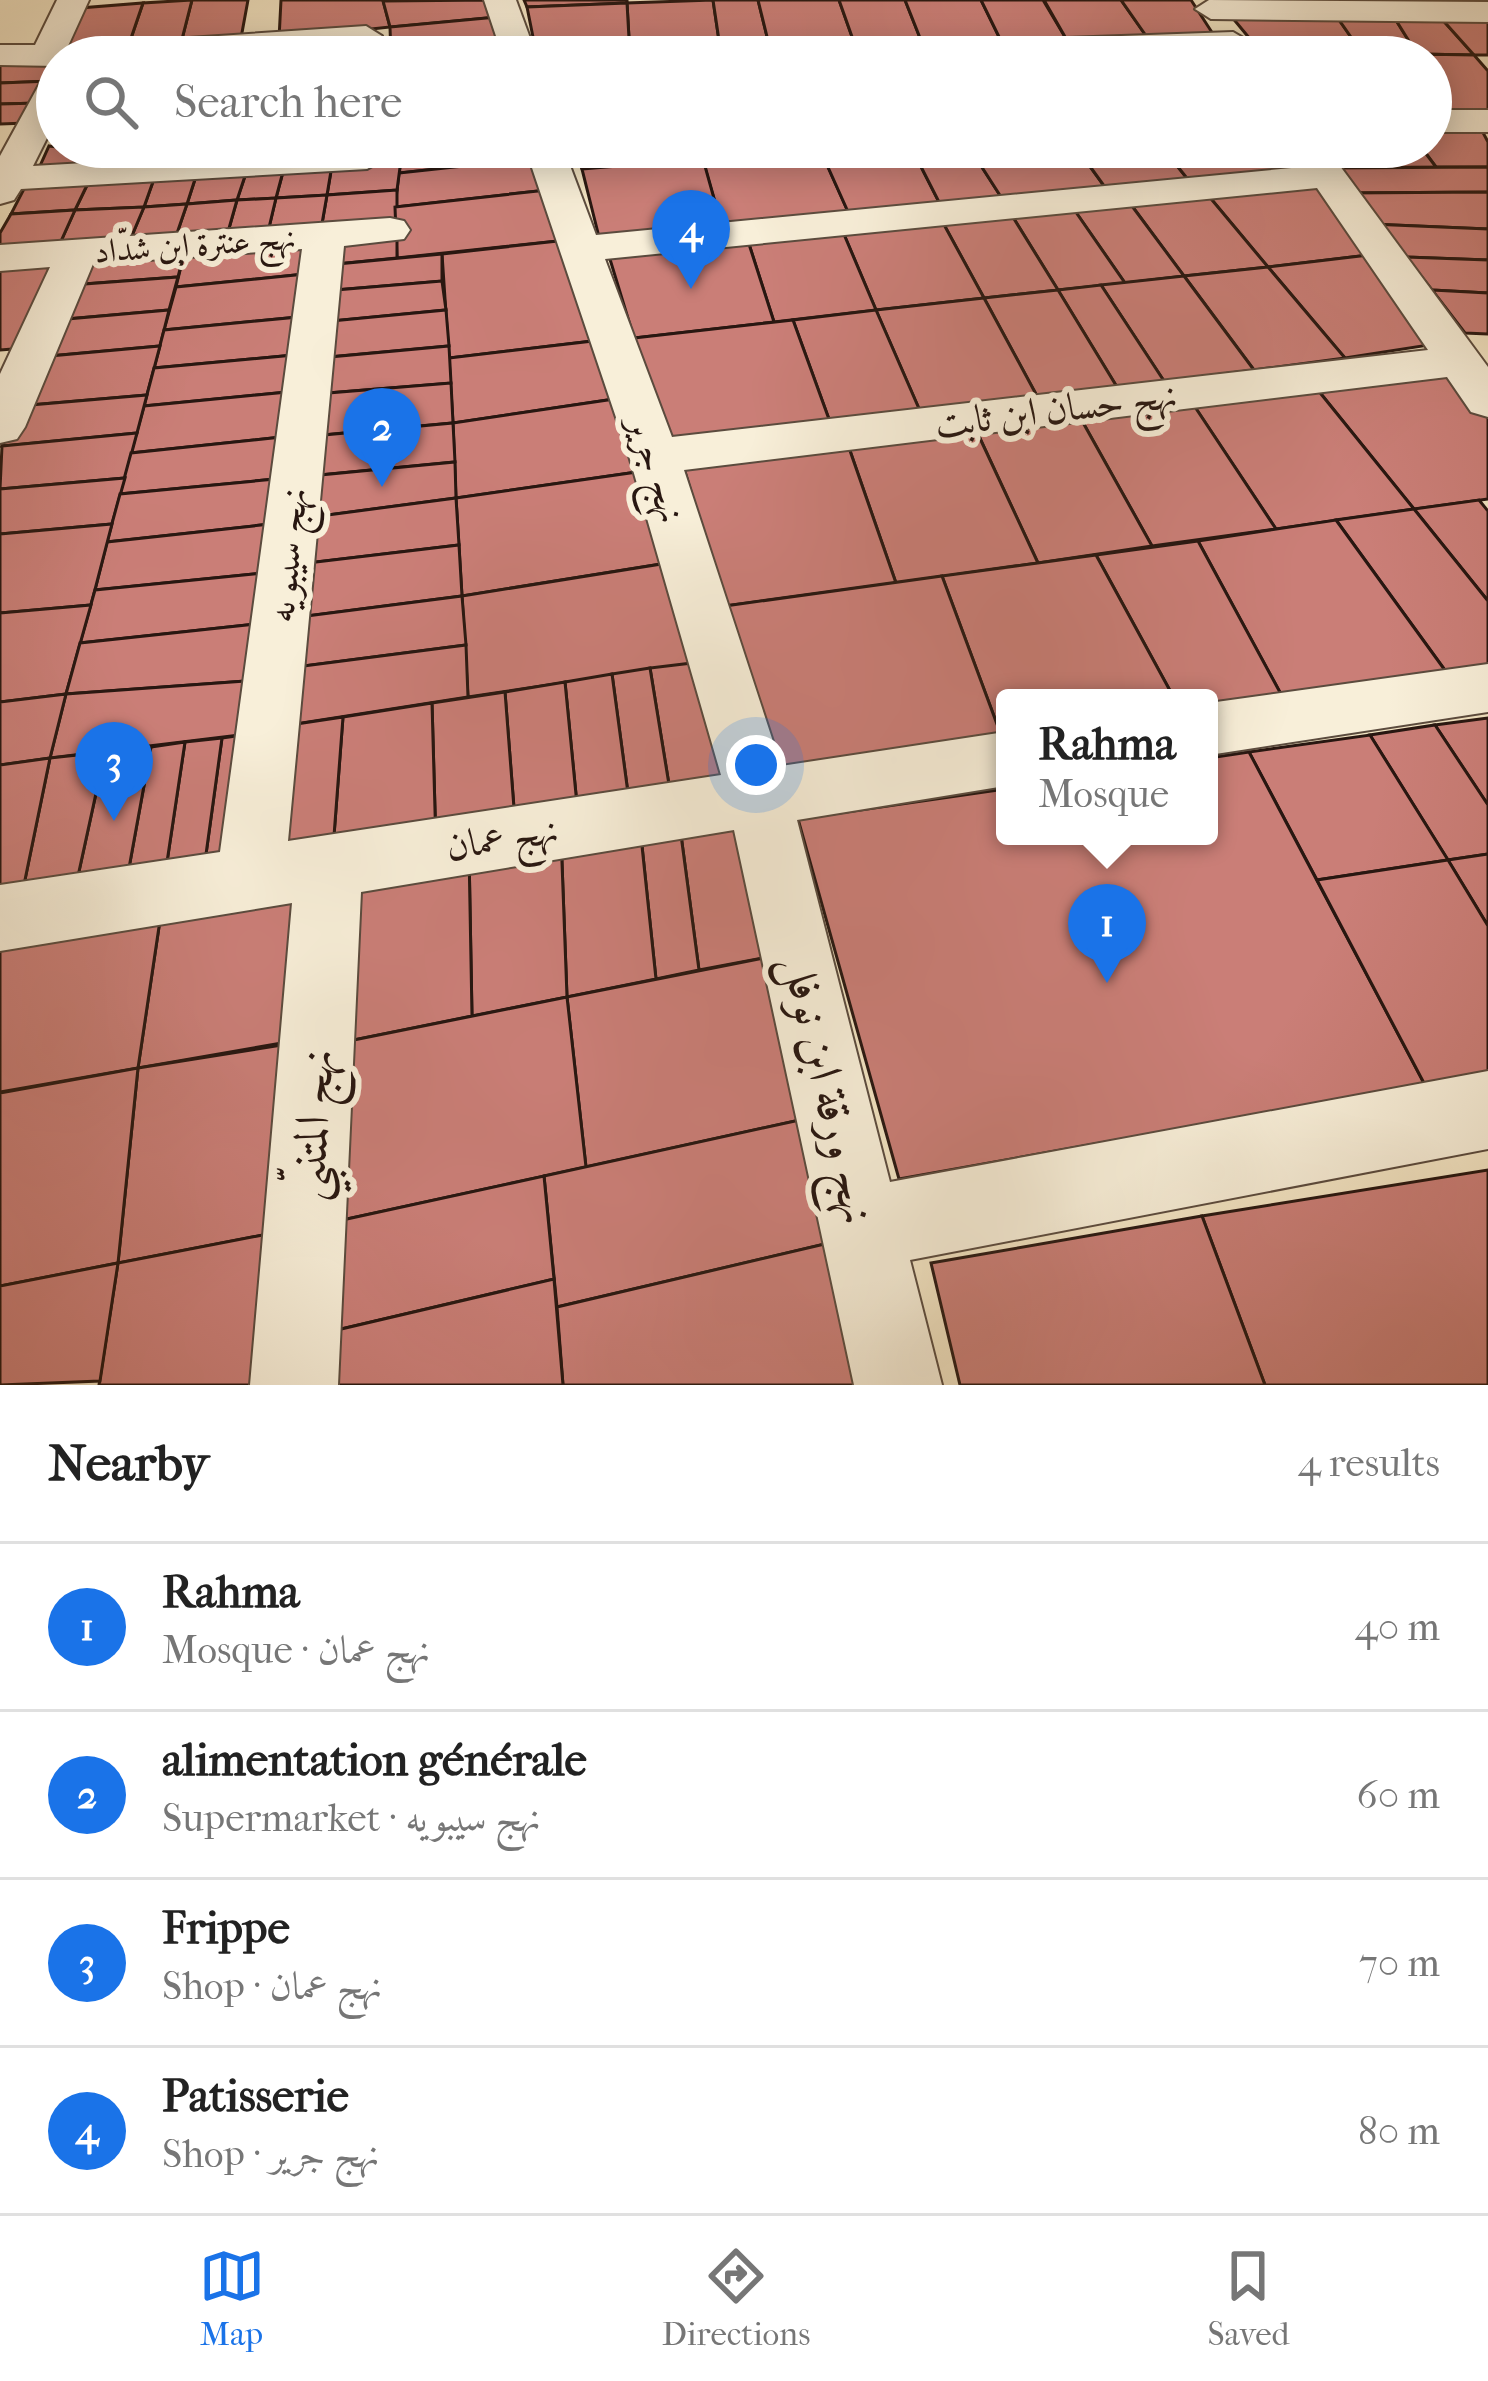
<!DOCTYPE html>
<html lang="en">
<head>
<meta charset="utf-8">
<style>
  :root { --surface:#fff; --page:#f2f2f2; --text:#222; --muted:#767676; --line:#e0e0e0; --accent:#1a73e8 }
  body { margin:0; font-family:"IM FELL French Canon",Amiri,serif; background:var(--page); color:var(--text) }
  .you { position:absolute; left:756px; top:765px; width:42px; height:42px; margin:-30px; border:9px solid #fff; border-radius:50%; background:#1a73e8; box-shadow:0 0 0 18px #1a73e833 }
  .badge { display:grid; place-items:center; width:78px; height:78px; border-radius:50%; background:var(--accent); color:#fff; font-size:39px; font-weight:700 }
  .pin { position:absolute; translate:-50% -99px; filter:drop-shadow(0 3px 6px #0008) }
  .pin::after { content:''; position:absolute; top:63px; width:42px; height:36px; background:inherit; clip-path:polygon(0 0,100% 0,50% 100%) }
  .popup { position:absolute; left:996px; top:689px; width:222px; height:156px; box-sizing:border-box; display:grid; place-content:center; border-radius:12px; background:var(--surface); filter:drop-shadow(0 3px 9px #0005); font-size:39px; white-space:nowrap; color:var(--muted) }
  .popup b { font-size:45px; color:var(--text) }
  .popup::after { content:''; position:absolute; left:50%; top:100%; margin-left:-24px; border:24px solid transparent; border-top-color:var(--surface) }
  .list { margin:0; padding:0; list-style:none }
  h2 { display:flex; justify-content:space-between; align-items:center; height:156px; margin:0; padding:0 48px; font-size:51px }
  h2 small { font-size:39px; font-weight:400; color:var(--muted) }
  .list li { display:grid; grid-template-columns:78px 1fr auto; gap:36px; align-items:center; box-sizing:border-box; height:168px; padding:0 48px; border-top:3px solid var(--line) }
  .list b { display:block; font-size:45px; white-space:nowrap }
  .list p { margin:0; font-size:39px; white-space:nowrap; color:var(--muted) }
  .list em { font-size:39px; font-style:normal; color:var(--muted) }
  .icon { flex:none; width:66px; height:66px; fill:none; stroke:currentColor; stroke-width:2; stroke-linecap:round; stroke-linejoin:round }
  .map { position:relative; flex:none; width:1488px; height:1385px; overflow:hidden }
  .search { position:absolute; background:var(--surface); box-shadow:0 6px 30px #0003; left:36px; right:36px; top:36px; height:132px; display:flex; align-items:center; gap:30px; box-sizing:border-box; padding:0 42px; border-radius:66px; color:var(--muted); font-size:45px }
  .sheet { height:828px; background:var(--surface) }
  nav { display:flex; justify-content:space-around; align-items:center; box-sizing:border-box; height:168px; border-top:3px solid var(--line); background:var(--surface); font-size:33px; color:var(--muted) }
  nav a { display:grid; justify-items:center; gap:6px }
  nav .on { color:var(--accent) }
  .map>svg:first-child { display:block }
  .building { fill:#ca7e77; stroke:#281711; stroke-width:3 }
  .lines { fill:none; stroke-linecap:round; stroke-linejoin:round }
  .minor-casing { stroke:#5b4b3e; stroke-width:4 }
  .minor { fill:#f8efd9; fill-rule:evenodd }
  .labels { text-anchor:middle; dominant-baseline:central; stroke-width:12; stroke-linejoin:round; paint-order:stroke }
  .far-street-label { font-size:33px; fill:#281711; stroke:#f8efd9 }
  .street-label { font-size:39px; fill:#281711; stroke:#f8efd9 }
  .near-street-label { font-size:48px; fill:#281711; stroke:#f8efd9 }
</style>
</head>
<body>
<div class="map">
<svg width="1488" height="1385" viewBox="0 0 1488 1385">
  <rect width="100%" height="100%" fill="#f4e6c5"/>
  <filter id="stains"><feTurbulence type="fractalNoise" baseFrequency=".00167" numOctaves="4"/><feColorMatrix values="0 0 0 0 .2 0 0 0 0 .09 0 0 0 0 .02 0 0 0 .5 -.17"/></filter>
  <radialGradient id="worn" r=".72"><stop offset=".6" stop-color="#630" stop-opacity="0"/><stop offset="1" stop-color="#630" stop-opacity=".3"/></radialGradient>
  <!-- building -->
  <g class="building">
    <polygon points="192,0 248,0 241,38 181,43"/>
    <polygon points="192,0 181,43 128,47 143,3"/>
    <polygon points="281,0 383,0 390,27 279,39"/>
    <polygon points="493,0 497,17 390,27 383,1"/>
    <polygon points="524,0 627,0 627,3 527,7"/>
    <polygon points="713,0 721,54 630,56 627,3"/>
    <polygon points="713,0 758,0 771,53 721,54"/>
    <polygon points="758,0 839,0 856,48 771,53"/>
    <polygon points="839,0 905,0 924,48 856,48"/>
    <polygon points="905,0 981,0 1003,45 924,48"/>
    <polygon points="981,0 1043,0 1068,42 1003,45"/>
    <polygon points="1044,0 1121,0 1149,40 1068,42"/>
    <polygon points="1121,0 1191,0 1215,37 1149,40"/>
    <polygon points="143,3 128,47 62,53 80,8"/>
    <polygon points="627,3 630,56 537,57 527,7"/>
    <polygon points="1231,16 1337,17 1360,50 1255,45"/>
    <polygon points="497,17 510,51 391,57 390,27"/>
    <polygon points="1337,17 1394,17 1417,54 1360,50"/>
    <polygon points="1394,17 1440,17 1474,55 1417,54"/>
    <polygon points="1440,17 1488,17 1488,55 1474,55"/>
    <polygon points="390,40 391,57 302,57 302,48"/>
    <polygon points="1255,45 1360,50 1366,57 1265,57"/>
    <polygon points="1229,47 1236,57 1158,57 1153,50"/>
    <polygon points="1417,54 1474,55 1488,71 1488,118 1456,120 1431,78 1431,57"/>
    <polygon points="57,61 51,81 0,83 0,63"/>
    <polygon points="51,81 39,103 0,104 0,83"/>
    <polygon points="39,103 27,123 0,124 0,104"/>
    <polygon points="1431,126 1480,127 1488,142 1488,167 1436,167 1421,147 1431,147"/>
    <polygon points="49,146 57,147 176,147 170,166 35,177"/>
    <polygon points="176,147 241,147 237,160 170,166"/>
    <polygon points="395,147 535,147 537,158 399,173 401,160 375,162 375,149"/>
    <polygon points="573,147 699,147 703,159 582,169"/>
    <polygon points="699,147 819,147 849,214 722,227"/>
    <polygon points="819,147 911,147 941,206 849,214"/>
    <polygon points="911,147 969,147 1003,200 941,206"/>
    <polygon points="969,147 1076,147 1107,190 1003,200"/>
    <polygon points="1076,147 1162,147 1190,182 1107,190"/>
    <polygon points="1162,147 1300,147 1317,171 1190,182"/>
    <polygon points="1321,147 1421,147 1436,167 1329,168"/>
    <polygon points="537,158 547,190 395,207 399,173"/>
    <polygon points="703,159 722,227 599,237 582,169"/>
    <polygon points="401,160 397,190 327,195 332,165"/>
    <polygon points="332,165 327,195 276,198 284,168"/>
    <polygon points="1488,167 1488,192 1347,193 1329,168"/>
    <polygon points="284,168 276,198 237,200 247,170"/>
    <polygon points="247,170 237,200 187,204 197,173"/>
    <polygon points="197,173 187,204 144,207 155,176"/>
    <polygon points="155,176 144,207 75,210 90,179"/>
    <polygon points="90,179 75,210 11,214 27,183"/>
    <polygon points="1328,182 1377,254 1268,267 1207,194"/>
    <polygon points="397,190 397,229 320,235 327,195"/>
    <polygon points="547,190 567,240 397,258 395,207"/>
    <polygon points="1488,192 1488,229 1370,224 1347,193"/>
    <polygon points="1207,194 1268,267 1184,276 1129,202"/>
    <polygon points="327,195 320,235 267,236 276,198"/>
    <polygon points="276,198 267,236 226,239 237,200"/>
    <polygon points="237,200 226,239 174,242 187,204"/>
    <polygon points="1129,202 1184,276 1125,283 1073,208"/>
    <polygon points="187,204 174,242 128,245 144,207"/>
    <polygon points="144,207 128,245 57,250 75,210"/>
    <polygon points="1073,208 1125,283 1058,290 1011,214"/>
    <polygon points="75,210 57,250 0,254 0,233 11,214"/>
    <polygon points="1011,214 1058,290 984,298 942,221"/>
    <polygon points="942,221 984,298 876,310 843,232"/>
    <polygon points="1370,224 1488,229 1488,260 1406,257"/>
    <polygon points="397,232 397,258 327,265 331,237"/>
    <polygon points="843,232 876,310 774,322 748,241"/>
    <polygon points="318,238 315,273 176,287 185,250"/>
    <polygon points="567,240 610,339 449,358 442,254"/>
    <polygon points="748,241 774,322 634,338 609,256"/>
    <polygon points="185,250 178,277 71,285 84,256"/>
    <polygon points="442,254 442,281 324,291 327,265"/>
    <polygon points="1377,254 1442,343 1345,358 1268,267"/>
    <polygon points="1406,257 1488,260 1488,293 1432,290"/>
    <polygon points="62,260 25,348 0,350 0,265"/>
    <polygon points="1268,267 1345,358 1254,370 1184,276"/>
    <polygon points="315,273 309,316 164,330 176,287"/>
    <polygon points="1184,276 1254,370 1164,381 1101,285"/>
    <polygon points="178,277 169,310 56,320 71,285"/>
    <polygon points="442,281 446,310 321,322 324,291"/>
    <polygon points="1101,285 1164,381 1117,387 1058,290"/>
    <polygon points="1058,290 1117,387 1037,396 984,298"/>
    <polygon points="1432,290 1488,293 1488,334 1465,333"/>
    <polygon points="984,298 1037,396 920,411 876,310"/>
    <polygon points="169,310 160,346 39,357 56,320"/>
    <polygon points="446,310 449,346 319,358 321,322"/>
    <polygon points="876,310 920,411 830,422 793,320"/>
    <polygon points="309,316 305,354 154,368 164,330"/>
    <polygon points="793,320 830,422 662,442 634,338"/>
    <polygon points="610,339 628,397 453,423 449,358"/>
    <polygon points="160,346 147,395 19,406 39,357"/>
    <polygon points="449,346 451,383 316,394 319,358"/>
    <polygon points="305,354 298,391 144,406 154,368"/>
    <polygon points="1461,374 1488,411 1488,499 1414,509 1317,389"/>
    <polygon points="451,383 453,423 313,436 316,394"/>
    <polygon points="1317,389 1414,509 1276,529 1193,404"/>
    <polygon points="298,391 291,436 131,453 144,406"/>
    <polygon points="147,395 137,433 2,446 19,406"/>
    <polygon points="628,397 651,470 456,498 453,423"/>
    <polygon points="1193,404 1276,529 1152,546 1081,419"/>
    <polygon points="1081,419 1152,546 1038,563 977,432"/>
    <polygon points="453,423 455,462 310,476 313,436"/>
    <polygon points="977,432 1038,563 896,583 848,445"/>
    <polygon points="137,433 125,478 0,489 2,446"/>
    <polygon points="291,436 286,478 120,494 131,453"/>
    <polygon points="848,445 896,583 725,606 683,465"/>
    <polygon points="455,462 456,498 305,518 310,476"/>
    <polygon points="651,470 680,561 462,596 456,498"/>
    <polygon points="125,478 112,524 0,534 0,489"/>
    <polygon points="286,478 280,523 107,542 120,494"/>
    <polygon points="456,498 459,545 299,564 305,518"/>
    <polygon points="1479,500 1488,511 1488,601 1414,509"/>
    <polygon points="1414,509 1488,601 1488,667 1447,673 1336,520"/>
    <polygon points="1336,520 1447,673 1282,696 1198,541"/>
    <polygon points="280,523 274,572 95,590 107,542"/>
    <polygon points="112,524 91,605 0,613 0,534"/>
    <polygon points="1198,541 1282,696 1209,706 1209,698 1174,698 1096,555"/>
    <polygon points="459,545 462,596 291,618 299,564"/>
    <polygon points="1096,555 1174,698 1005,698 1001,735 942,576"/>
    <polygon points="680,561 709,661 468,697 462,596"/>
    <polygon points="274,572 266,623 80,643 95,590"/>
    <polygon points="942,576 1001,735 772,773 725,606"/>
    <polygon points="462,596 466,645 288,668 291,618"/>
    <polygon points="91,605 66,694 0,702 0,613"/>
    <polygon points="266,623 259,680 66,694 80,643"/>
    <polygon points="466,645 468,697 283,726 288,668"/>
    <polygon points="709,661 743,792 672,803 650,668"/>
    <polygon points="650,668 672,803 630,808 612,674"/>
    <polygon points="612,674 630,808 579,825 565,682"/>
    <polygon points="259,680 257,733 50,758 66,694"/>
    <polygon points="565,682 579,825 516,834 505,692"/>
    <polygon points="505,692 516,834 436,846 432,703"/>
    <polygon points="66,694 50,758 0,765 0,702"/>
    <polygon points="432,703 436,846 332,862 343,717"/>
    <polygon points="343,717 332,862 263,861 283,726"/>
    <polygon points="1488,718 1488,805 1435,725"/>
    <polygon points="1435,725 1488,805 1488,854 1448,860 1370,735"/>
    <polygon points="257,733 246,868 203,876 222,738"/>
    <polygon points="1370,735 1448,860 1317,880 1249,752"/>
    <polygon points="222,738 203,876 164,882 185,742"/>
    <polygon points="185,742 164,882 125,890 151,747"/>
    <polygon points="151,747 125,890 73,899 105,752"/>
    <polygon points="105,752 73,899 19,909 50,758"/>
    <polygon points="1249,752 1425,1085 899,1179 798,819 1005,789 1005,836 1209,836 1209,758"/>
    <polygon points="50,758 19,909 0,912 0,765"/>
    <polygon points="751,809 779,955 699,970 679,820"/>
    <polygon points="679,820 699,970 656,979 640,827"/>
    <polygon points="640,827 656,979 567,997 561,836"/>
    <polygon points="561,836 567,997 472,1016 469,852"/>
    <polygon points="469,852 472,1016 329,1045 345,868"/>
    <polygon points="1488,854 1488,926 1448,860"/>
    <polygon points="1448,860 1488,926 1488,1074 1425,1085 1317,880"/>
    <polygon points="317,872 305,1039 138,1068 163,900"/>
    <polygon points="163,900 138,1068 0,1092 0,939"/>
    <polygon points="779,955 818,1116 586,1167 567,997"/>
    <polygon points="567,997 586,1167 324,1224 329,1045"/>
    <polygon points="288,1044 273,1233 118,1263 138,1068"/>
    <polygon points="138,1068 118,1263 0,1286 0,1093"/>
    <polygon points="818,1116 846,1239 557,1307 544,1176"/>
    <polygon points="1488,1170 1488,1385 1265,1385 1202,1216"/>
    <polygon points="544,1176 554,1279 320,1334 324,1224"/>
    <polygon points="1202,1216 1265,1385 960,1385 931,1263"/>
    <polygon points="273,1233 262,1385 99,1385 118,1263"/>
    <polygon points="846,1239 882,1385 563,1385 557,1307"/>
    <polygon points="118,1263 100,1381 0,1385 0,1286"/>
    <polygon points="554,1279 563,1385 319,1385 320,1334"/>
  </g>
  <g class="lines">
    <!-- minor casing -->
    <g class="minor-casing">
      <g id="minor">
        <polygon points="57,0 89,0 68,46 366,26 382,36 366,46 203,57 57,57 57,66 0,65 0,45 35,45"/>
        <polygon points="484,0 516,0 537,57 503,57"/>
        <polygon points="1209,0 1488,2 1488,22 1211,19 1195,9"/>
        <polygon points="1233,32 1250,42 1245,49 1094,57 801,57 818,47"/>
        <polygon points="57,73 57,118 33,166 361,147 380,150 386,158 367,169 21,189 14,200 0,204 0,156 40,83"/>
        <rect x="1431" y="110" width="57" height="22"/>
        <path d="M525,147H563L596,235L1302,167L1288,147H1326L1488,367V417L1471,412L1447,377L684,470L781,766L1005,732V786L797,820L890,1182L1488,1071V1149L910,1260L942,1385H854L734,830L361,892L338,1385H250L292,903L0,951V885L220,852L302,249L93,264L25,427L17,439L0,443V374L50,267L0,271V245L390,218L404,221L410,230L404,239L344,246L288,841L721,775L629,456ZM1317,188L1428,350L672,437L605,259Z"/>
        <polygon points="1488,664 1488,712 1209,755 1209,703"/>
      </g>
    </g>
    <!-- minor -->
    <use href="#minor" class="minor"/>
  </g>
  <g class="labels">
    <!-- far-street labels -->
    <g class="far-street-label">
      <text transform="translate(195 245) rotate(-4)">نهج عنترة ابن شدّاد</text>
    </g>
    <!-- street labels -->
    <g class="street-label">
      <text transform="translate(1056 409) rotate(-7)">نهج حسان ابن ثابت</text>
      <text transform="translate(657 469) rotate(72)">نهج جرير</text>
      <text transform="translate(287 555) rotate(-84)">نهج سيبويه</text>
      <text transform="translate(502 838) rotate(-9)">نهج عمان</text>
    </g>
    <!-- near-street labels -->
    <g class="near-street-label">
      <text transform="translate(829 1089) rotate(77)">نهج ورقة ابن نوفل</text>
      <text transform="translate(312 1125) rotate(-86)">نهج المتنبّي</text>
    </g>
  </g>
  <rect width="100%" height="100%" filter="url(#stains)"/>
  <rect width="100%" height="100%" fill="url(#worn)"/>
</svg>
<div class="you"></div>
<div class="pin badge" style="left:1107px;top:983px">1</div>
<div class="popup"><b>Rahma</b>Mosque</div>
<div class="pin badge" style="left:382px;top:487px">2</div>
<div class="pin badge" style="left:114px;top:821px">3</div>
<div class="pin badge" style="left:691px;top:289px">4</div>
<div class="search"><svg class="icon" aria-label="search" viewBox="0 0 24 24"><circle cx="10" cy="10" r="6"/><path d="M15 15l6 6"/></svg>Search here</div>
</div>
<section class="sheet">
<h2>Nearby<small>4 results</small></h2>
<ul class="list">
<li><span class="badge">1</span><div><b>Rahma</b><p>Mosque · نهج عمان</p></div><em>40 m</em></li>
<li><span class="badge">2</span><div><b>alimentation générale</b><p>Supermarket · نهج سيبويه</p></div><em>60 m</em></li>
<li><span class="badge">3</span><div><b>Frippe</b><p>Shop · نهج عمان</p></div><em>70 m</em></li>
<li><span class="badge">4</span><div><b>Patisserie</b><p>Shop · نهج جرير</p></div><em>80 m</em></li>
</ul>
</section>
<nav>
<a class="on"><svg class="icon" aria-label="map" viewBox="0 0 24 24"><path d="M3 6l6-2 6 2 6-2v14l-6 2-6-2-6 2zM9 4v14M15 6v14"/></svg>Map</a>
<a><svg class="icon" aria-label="directions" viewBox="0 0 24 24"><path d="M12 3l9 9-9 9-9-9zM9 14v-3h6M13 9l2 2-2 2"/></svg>Directions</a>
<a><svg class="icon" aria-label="saved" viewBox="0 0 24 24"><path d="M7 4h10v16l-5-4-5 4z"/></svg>Saved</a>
</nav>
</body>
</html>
